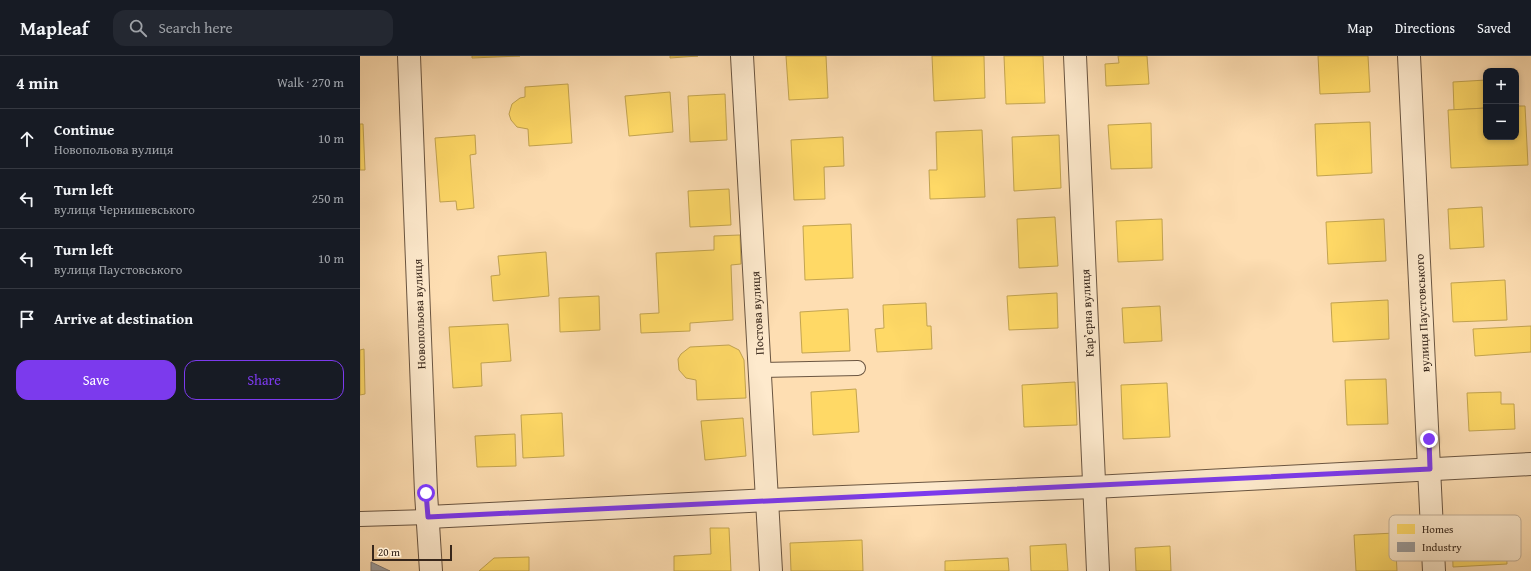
<!DOCTYPE html>
<html lang="en">
<head>
<meta charset="utf-8">
<style>
  :root { --surface:#171b24; --page:#242831; --text:#f1f3f6; --muted:#9ea1a6; --line:#363941; --accent:#7c3aed }
  body { margin:0; font-family:"Gentium Book Plus",serif; background:var(--page); color:var(--text) }
  .controls { position:absolute; right:12px; top:12px; display:grid; overflow:hidden; border-radius:8px; box-shadow:0 2px 6px #0003 }
  .controls button { width:36px; height:36px; display:grid; place-items:center; padding:0; border:0; border-bottom:1px solid var(--line); background:var(--surface); color:var(--text); font:20px sans-serif }
  .scale { position:absolute; left:12px; bottom:10px; width:80px; box-sizing:border-box; padding-left:4px; border:2px solid #38271b; border-top:0; font-size:11px; line-height:14px; white-space:nowrap; color:#38271b; -webkit-text-stroke:3px #feeacd; paint-order:stroke }
  .stop { position:absolute; width:12px; height:12px; margin:-9px; border:3px solid #7c3aed; border-radius:50%; background:#fff }
  .stop.end { background:#7c3aed; border-color:#fff; box-shadow:0 1px 4px #0008 }
  .list { margin:0; padding:0; list-style:none }
  h2 { display:flex; justify-content:space-between; align-items:center; height:52px; margin:0; padding:0 16px; font-size:17px }
  h2 small { font-size:13px; font-weight:400; color:var(--muted) }
  .list li { display:grid; grid-template-columns:26px 1fr auto; gap:12px; align-items:center; box-sizing:border-box; height:60px; padding:0 16px; border-top:1px solid var(--line) }
  .list b { display:block; font-size:15px; white-space:nowrap }
  .list p { margin:0; font-size:13px; white-space:nowrap; color:var(--muted) }
  .list em { font-size:13px; font-style:normal; color:var(--muted) }
  .actions { display:flex; gap:8px; padding:12px 16px }
  .actions a { flex:1; padding:9px 0; border:1px solid var(--accent); border-radius:12px; text-align:center; font-size:14px; color:var(--accent) }
  .actions .main { background:var(--accent); color:#fff }
  .icon { flex:none; width:22px; height:22px; fill:none; stroke:currentColor; stroke-width:2; stroke-linecap:round; stroke-linejoin:round }
  .map { position:relative; flex:none; width:1171px; height:515px; overflow:hidden }
  header { display:flex; align-items:center; gap:24px; box-sizing:border-box; height:56px; padding:0 20px; background:var(--surface); border-bottom:1px solid var(--line) }
  header strong { font-size:19px }
  nav { display:flex; gap:22px; margin-inline-start:auto; font-size:14px }
  .search { width:280px; height:36px; background:var(--page); display:flex; align-items:center; gap:10px; box-sizing:border-box; padding:0 14px; border-radius:12px; color:var(--muted); font-size:15px }
  main { display:flex }
  aside { flex:1; background:var(--surface) }
  .map>svg:first-child { display:block }
  .homes { fill:#ffd966; stroke:#c3a450 }
  .industry { fill:#999; stroke:#7c7773 }
  .lines { fill:none; stroke-linecap:round; stroke-linejoin:round }
  .lane-casing { stroke:#6a5541; stroke-width:16 }
  .street-casing { stroke:#6a5541; stroke-width:24 }
  .lane { stroke:#feeacd; stroke-width:14 }
  .street { stroke:#feeacd; stroke-width:22 }
  .route { stroke:#7c3aed; stroke-width:5 }
  .labels { text-anchor:middle; dominant-baseline:central; stroke-width:4; stroke-linejoin:round; paint-order:stroke }
  .street-label { font-size:12px; fill:#38271b; stroke:#feeacd }
  .key { fill:#feeacd; stroke:#c3b098; stroke-width:1 }
  .key-label { font-size:11px; fill:#38271b }
</style>
</head>
<body>
<header>
<strong>Mapleaf</strong>
<div class="search"><svg class="icon" aria-label="search" viewBox="0 0 24 24"><circle cx="10" cy="10" r="6"/><path d="M15 15l6 6"/></svg>Search here</div>
<nav><a>Map</a><a>Directions</a><a>Saved</a></nav>
</header>
<main>
<aside>
<h2>4 min<small>Walk · 270 m</small></h2>
<ul class="list">
<li><svg class="icon" aria-label="ahead" viewBox="0 0 24 24"><path d="M12 20V5M6 11l6-6 6 6"/></svg><div><b>Continue</b><p>Новопольова вулиця</p></div><em>10 m</em></li>
<li><svg class="icon" aria-label="left" viewBox="0 0 24 24"><path d="M17 20v-9H6M10 6l-5 5 5 5"/></svg><div><b>Turn left</b><p>вулиця Чернишевського</p></div><em>250 m</em></li>
<li><svg class="icon" aria-label="left" viewBox="0 0 24 24"><path d="M17 20v-9H6M10 6l-5 5 5 5"/></svg><div><b>Turn left</b><p>вулиця Паустовського</p></div><em>10 m</em></li>
<li><svg class="icon" aria-label="arrive" viewBox="0 0 24 24"><path d="M6 21V4h12l-3 4 3 4H6"/></svg><div><b>Arrive at destination</b></div></li>
</ul>
<div class="actions"><a class="main">Save</a><a>Share</a></div>
</aside>
<div class="map">
<svg width="1171" height="515" viewBox="0 0 1171 515">
  <rect width="100%" height="100%" fill="#fedeb2"/>
  <filter id="stains"><feTurbulence type="fractalNoise" baseFrequency=".005" numOctaves="4"/><feColorMatrix values="0 0 0 0 .2 0 0 0 0 .09 0 0 0 0 .02 0 0 0 .5 -.17"/></filter>
  <radialGradient id="worn" r=".72"><stop offset=".6" stop-color="#630" stop-opacity="0"/><stop offset="1" stop-color="#630" stop-opacity=".3"/></radialGradient>
  <!-- homes -->
  <g class="homes">
    <polygon points="112,0 160,0 112,2"/>
    <polygon points="310,0 338,0 310,2"/>
    <polygon points="426,0 466,0 468,42 429,44"/>
    <polygon points="572,0 624,0 625,42 574,45"/>
    <polygon points="644,0 683,0 685,47 646,48"/>
    <polygon points="758,0 787,0 789,28 746,30 745,8 759,7"/>
    <polygon points="958,0 1008,0 1010,36 960,38"/>
    <polygon points="1126,24 1126,52 1094,54 1093,26"/>
    <polygon points="208,28 212,87 169,90 168,73 157,71 151,64 149,58 152,48 160,42 165,41 165,31"/>
    <polygon points="310,36 313,76 269,80 265,40"/>
    <polygon points="365,38 367,84 330,86 328,40"/>
    <polygon points="1156,50 1165,50 1168,109 1091,112 1088,54 1126,52 1126,81 1156,81"/>
    <polygon points="1010,66 1012,117 957,120 955,68"/>
    <polygon points="791,67 792,112 751,113 748,69"/>
    <polygon points="0,68 3,68 5,114 0,114"/>
    <polygon points="622,74 625,141 570,143 569,114 577,114 576,76"/>
    <polygon points="115,79 116,98 110,99 114,152 97,154 96,145 80,146 75,82"/>
    <polygon points="699,79 701,132 654,135 652,81"/>
    <polygon points="483,81 484,110 464,111 465,143 434,144 431,84"/>
    <polygon points="369,133 371,169 330,171 328,135"/>
    <polygon points="1122,151 1124,191 1090,193 1088,153"/>
    <polygon points="695,161 698,210 659,212 657,163"/>
    <polygon points="802,163 803,204 758,206 756,165"/>
    <polygon points="1024,163 1026,205 968,208 966,166"/>
    <polygon points="491,168 493,222 445,224 443,170"/>
    <polygon points="380,179 381,208 371,209 373,264 330,267 330,275 281,277 280,258 299,257 296,197 354,194 354,180"/>
    <polygon points="186,196 189,240 133,245 131,220 140,219 138,200"/>
    <polygon points="1145,224 1147,264 1093,266 1091,227"/>
    <polygon points="697,237 698,272 649,274 647,240"/>
    <polygon points="239,240 240,274 200,276 199,242"/>
    <polygon points="1028,244 1029,283 973,286 971,247"/>
    <polygon points="566,247 567,270 571,270 572,293 517,296 515,273 524,272 523,249"/>
    <polygon points="800,250 802,285 764,287 762,252"/>
    <polygon points="488,253 490,295 442,297 440,256"/>
    <polygon points="148,268 151,305 121,307 122,330 93,332 89,271"/>
    <polygon points="1171,270 1171,296 1115,300 1113,273"/>
    <polygon points="369,289 379,294 384,304 386,342 337,344 336,324 326,322 319,314 318,303 321,298 330,291"/>
    <polygon points="4,293 5,338 0,339 0,294"/>
    <polygon points="1026,323 1028,368 987,369 985,324"/>
    <polygon points="715,326 717,369 664,371 662,329"/>
    <polygon points="807,327 810,381 763,383 761,329"/>
    <polygon points="496,333 499,376 453,379 451,336"/>
    <polygon points="1141,336 1141,348 1154,348 1155,373 1109,375 1107,337"/>
    <polygon points="202,357 204,400 163,402 161,359"/>
    <polygon points="383,362 386,400 345,404 341,365"/>
    <polygon points="155,378 156,410 117,411 115,380"/>
    <polygon points="350,472 369,472 371,515 314,515 314,500 351,498"/>
    <polygon points="1146,474 1147,508 1093,511 1092,477"/>
    <polygon points="1035,477 1037,515 996,515 994,479"/>
    <polygon points="502,484 503,515 431,515 430,487"/>
    <polygon points="706,488 708,515 671,515 670,490"/>
    <polygon points="810,490 811,515 776,515 775,492"/>
    <polygon points="169,501 169,515 119,515 134,502"/>
    <polygon points="648,502 649,515 585,515 585,505"/>
  </g>
  <!-- industry -->
  <polygon class="industry" points="11,506 30,515 11,515"/>
  <g class="lines">
    <!-- lane casing -->
    <g class="lane-casing">
      <g id="lane">
        <polyline points="400,314 498,312"/>
        <polyline points="0,463 68,461"/>
      </g>
    </g>
    <!-- street casing -->
    <g class="street-casing">
      <g id="street">
        <polyline points="49,0 66,437 71,515"/>
        <polyline points="382,0 411,515"/>
        <polyline points="715,0 738,515"/>
        <polyline points="1049,0 1074,515"/>
        <polyline points="68,461 408,444 734,431 1171,408"/>
      </g>
    </g>
    <!-- lane -->
    <use href="#lane" class="lane"/>
    <!-- street -->
    <use href="#street" class="street"/>
  </g>
  <g class="lines">
    <!-- route -->
    <path class="route" d="M66,437L68,461C402,444 736,431 1070,413L1069,383"/>
  </g>
  <g class="labels">
    <!-- street labels -->
    <g class="street-label">
      <text transform="translate(397 257) rotate(-93)">Постова вулиця</text>
      <text transform="translate(727 257) rotate(-93)">Карʼєрна вулиця</text>
      <text transform="translate(1062 257) rotate(-93)">вулиця Паустовського</text>
      <text transform="translate(59 258) rotate(-92)">Новопольова вулиця</text>
    </g>
  </g>
  <!-- legend -->
  <rect x="1029" y="459" width="132" height="46" rx="6" class="key"/>
  <rect x="1037" y="468" width="18" height="10" fill="#ffd966"/>
  <rect x="1037" y="486" width="18" height="10" fill="#999"/>
  <g class="key-label">
    <text x="1062" y="477">Homes</text>
    <text x="1062" y="495">Industry</text>
  </g>
  <rect width="100%" height="100%" filter="url(#stains)"/>
  <rect width="100%" height="100%" fill="url(#worn)"/>
</svg>
<div class="controls">
<button>+</button>
<button>−</button>
</div>
<div class="scale">20 m</div>
<div class="stop" style="left:66px;top:437px"></div>
<div class="stop end" style="left:1069px;top:383px"></div>
</div>
</main>
</body>
</html>
